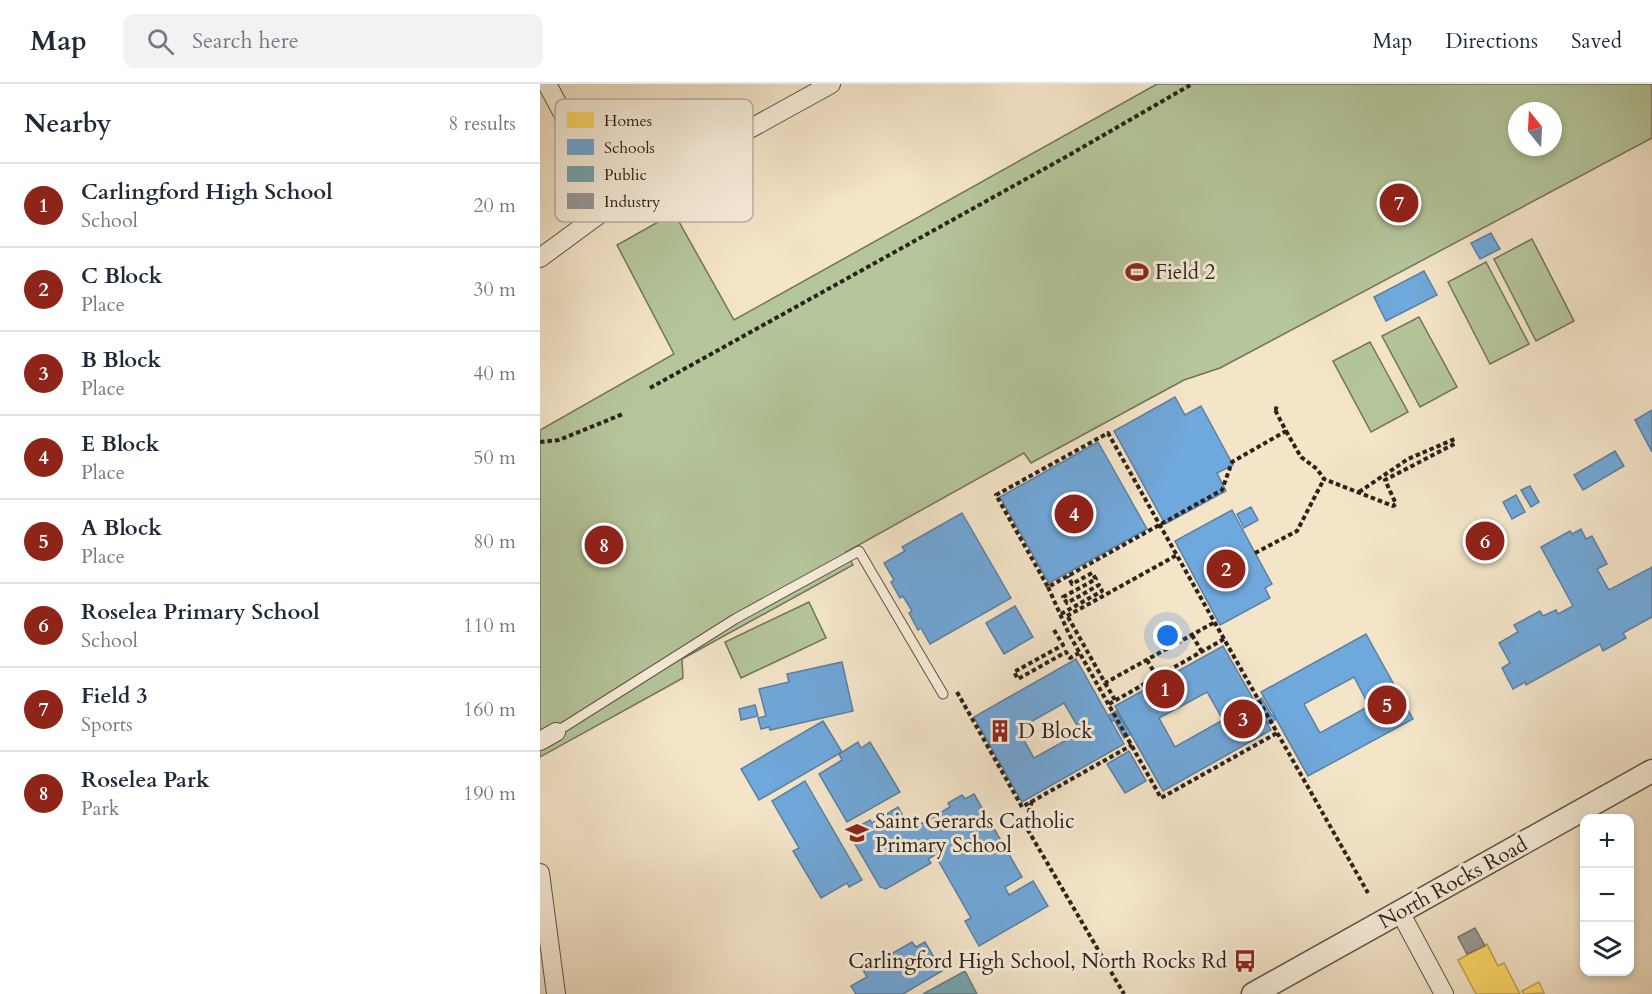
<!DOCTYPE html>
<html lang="en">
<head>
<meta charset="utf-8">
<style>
  :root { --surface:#fff; --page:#f2f2f3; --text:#1f2937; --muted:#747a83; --line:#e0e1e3; --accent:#8f2418 }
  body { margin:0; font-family:Cardo,serif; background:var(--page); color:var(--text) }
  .controls { position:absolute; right:18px; bottom:18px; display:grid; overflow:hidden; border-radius:12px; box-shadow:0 3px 9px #0003 }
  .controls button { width:54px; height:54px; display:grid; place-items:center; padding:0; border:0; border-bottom:2px solid var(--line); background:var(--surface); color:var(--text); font:30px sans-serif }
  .compass { position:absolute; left:968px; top:18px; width:54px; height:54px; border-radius:50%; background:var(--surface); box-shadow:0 3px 9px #0003; rotate:342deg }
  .you { position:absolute; left:628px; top:552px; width:21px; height:21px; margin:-15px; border:4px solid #fff; border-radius:50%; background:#1a73e8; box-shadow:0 0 0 9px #1a73e833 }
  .badge { display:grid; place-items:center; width:39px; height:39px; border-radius:50%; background:var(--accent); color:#fff; font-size:20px; font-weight:700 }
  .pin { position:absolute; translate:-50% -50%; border:3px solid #fff; box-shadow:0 2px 6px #0006 }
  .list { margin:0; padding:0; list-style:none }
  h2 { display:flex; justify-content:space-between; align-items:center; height:78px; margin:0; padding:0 24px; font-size:26px }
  h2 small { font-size:20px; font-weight:400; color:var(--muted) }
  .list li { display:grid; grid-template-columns:39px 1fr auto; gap:18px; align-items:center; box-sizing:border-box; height:84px; padding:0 24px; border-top:2px solid var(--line) }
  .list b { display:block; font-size:22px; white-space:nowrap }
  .list p { margin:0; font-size:20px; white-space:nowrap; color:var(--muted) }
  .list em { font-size:20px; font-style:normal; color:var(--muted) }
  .icon { flex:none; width:33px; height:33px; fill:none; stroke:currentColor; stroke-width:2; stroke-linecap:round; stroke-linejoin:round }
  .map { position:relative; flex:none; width:1112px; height:910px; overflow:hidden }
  header { display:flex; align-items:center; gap:36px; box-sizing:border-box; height:84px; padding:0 30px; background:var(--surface); border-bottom:2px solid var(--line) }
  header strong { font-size:28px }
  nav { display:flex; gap:33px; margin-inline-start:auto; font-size:21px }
  .search { width:420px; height:54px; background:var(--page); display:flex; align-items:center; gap:15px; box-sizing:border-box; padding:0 21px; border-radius:12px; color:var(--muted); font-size:22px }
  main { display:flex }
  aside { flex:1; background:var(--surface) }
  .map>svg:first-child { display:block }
  .green { fill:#b5c69b; stroke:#71745a; stroke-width:1.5; fill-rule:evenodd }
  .homes { fill:#ffd966; stroke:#c0a24f; stroke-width:1.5 }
  .schools { fill:#6fa8dc; stroke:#5b80a2; stroke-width:1.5; fill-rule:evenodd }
  .public { fill:#76a5af; stroke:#607e82; stroke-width:1.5 }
  .industry { fill:#999; stroke:#797573; stroke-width:1.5 }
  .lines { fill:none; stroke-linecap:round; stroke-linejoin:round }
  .service-casing { stroke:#5f5346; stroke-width:11 }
  .minor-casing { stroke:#5f5346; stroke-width:20 }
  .tertiary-casing { stroke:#5f5346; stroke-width:25 }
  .path { stroke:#2d221a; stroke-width:4; stroke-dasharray:4.5 3; stroke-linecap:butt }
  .service { stroke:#f8eedc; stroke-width:9 }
  .minor { stroke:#f8eedc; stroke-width:18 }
  .tertiary { stroke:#f8eedc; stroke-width:22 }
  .labels { text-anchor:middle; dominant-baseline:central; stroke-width:6; stroke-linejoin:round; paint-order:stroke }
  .poi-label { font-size:21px; fill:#2d221a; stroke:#f8eedc; text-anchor:start }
  .street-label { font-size:21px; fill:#2d221a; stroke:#f8eedc }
  .key { fill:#f8eedc; stroke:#bbb1a2; stroke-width:1.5 }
  .key-label { font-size:16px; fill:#2d221a }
</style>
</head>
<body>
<header>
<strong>Map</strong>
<div class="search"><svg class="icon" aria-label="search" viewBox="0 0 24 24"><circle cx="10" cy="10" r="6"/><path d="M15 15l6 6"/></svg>Search here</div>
<nav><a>Map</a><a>Directions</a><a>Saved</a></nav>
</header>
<main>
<aside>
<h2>Nearby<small>8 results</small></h2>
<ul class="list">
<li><span class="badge">1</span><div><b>Carlingford High School</b><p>School</p></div><em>20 m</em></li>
<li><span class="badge">2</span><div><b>C Block</b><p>Place</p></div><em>30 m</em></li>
<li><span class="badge">3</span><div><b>B Block</b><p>Place</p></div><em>40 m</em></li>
<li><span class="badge">4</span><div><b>E Block</b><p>Place</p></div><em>50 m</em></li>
<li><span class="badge">5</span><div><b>A Block</b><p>Place</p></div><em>80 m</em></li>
<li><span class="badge">6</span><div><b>Roselea Primary School</b><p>School</p></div><em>110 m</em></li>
<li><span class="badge">7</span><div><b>Field 3</b><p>Sports</p></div><em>160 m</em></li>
<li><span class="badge">8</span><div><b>Roselea Park</b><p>Park</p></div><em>190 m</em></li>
</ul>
</aside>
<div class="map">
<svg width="1112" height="910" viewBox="0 0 1112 910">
  <rect width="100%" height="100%" fill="#f4e5c9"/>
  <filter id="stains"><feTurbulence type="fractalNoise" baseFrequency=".00333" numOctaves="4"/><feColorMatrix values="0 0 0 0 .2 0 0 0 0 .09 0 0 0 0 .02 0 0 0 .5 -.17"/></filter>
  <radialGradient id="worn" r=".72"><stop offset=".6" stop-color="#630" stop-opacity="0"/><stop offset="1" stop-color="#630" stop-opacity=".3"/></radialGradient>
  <!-- green -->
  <g class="green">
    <path d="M617,0H1112V54L680,284L644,296L491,379L484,369L306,468L313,481L142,575L143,594L0,673V346L134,270L77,161L134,129L194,236ZM977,27H1013V63H977Z"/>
    <polygon points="992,155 1034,237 996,257 954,175"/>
    <polygon points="946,178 989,260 950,280 908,198"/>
    <polygon points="879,233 917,303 880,323 842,252"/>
    <polygon points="830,258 868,328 831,348 793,277"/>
    <polygon points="269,518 286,554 201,594 185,558"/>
  </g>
  <!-- homes -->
  <g class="homes">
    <polygon points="947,860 958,882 964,879 980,910 936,910 918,876"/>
    <polygon points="999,898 1004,909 984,910 982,907"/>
  </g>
  <!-- schools -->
  <g class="schools">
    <polygon points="951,149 960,165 940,175 931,159"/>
    <polygon points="884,187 897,211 846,237 834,213"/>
    <polygon points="635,313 645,331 661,322 693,381 677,389 686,407 625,440 574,347"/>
    <polygon points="1112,326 1112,368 1095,336"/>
    <polygon points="558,358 607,445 509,499 460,413"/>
    <polygon points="1075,367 1084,382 1043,406 1034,391"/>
    <polygon points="990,402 999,418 991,423 981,406"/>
    <polygon points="976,411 985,428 972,435 963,418"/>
    <polygon points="711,423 718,436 704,444 697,430"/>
    <polygon points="692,426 732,500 725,504 730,514 680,541 635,457"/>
    <polygon points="422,429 471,514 390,560 381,544 378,546 369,529 372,527 363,512 360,514 351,498 354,496 344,479 365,467 362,463"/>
    <polygon points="1041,445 1046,455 1052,452 1067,480 1057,485 1069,506 1112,483 1112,533 1083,549 1086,554 1063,567 1060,560 986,601 985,598 973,605 962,584 970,579 959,559 978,548 974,541 1000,527 1003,532 1016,526 1018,530 1033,522 1001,463 1030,447 1032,450"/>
    <polygon points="475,522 493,553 464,570 446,539"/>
    <path d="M826,550L873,635L768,692L721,608ZM814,593L829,622L780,649L764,620Z"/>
    <path d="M683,562L731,646L623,707L575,622ZM667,608L683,636L635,663L619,634Z"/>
    <path d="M536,575L584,660L482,718L434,633ZM524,619L541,648L494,674L478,645Z"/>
    <polygon points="302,578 313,627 230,646 229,643 221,645 218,634 226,632 219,605 249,598 247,590"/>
    <polygon points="722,614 732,632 734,631 736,635 728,640 715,618"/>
    <polygon points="215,621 218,632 201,636 199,625"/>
    <polygon points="576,627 587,645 588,645 591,650 584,654 574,636 572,637 568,632"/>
    <polygon points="283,637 302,668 219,716 201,685"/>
    <polygon points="318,658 321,664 330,658 360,708 307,738 279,690 302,676 299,670"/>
    <polygon points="589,667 606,697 585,709 567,680"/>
    <polygon points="265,697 322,796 309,803 307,799 281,814 253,767 259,764 232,717"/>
    <polygon points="434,710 482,793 465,803 469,811 493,797 508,822 439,862 425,837 431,834 395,771 388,775 391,779 346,805 340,803 308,748 330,736 332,739 358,723 371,746 410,723 408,719 422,711 425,715"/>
    <polygon points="372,858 376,863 385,858 402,887 363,910 316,910 311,902 327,893 323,886"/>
  </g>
  <!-- public -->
  <polygon class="public" points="425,887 437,910 383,910"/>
  <!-- industry -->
  <polygon class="industry" points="935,844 945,862 927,870 918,853"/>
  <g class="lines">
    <!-- service casing -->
    <g class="service-casing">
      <polyline id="service" points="16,648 195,535 319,467 403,610"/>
    </g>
    <!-- minor casing -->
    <g class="minor-casing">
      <g id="minor">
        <polyline points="7,0 72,121"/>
        <polyline points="0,174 72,121 291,0"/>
        <polyline points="0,657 16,648"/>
        <polyline points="0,789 16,910"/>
        <polyline points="860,828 904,910"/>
      </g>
    </g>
    <!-- tertiary casing -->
    <g class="tertiary-casing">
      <polyline id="tertiary" points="713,910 1112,687"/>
    </g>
    <!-- path -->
    <g class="path">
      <polyline points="110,304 531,70 652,0"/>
      <polyline points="746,347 761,373 777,385 784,395 853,422 856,420 845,396 916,359"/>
      <polyline points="0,358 19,356 83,330"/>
      <polyline points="819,408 868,375 917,354"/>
      <polyline points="715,469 757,447 784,395"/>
      <polyline points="508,503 529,550 621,714 737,649"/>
      <polyline points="521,530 562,507 559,501 527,519 523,513 556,495 552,489 532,500 528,492"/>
      <polyline points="527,532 637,471"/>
      <polyline points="528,533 565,599 675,538"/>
      <polyline points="514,546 523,561 474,588 478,595 526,568 530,574 539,569"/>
      <polyline points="652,551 662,568"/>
      <polyline points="684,555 568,349 456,411 508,503 682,406 692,378 746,347 734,324 738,325"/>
      <polyline points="607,576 617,593"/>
      <polyline points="565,599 575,616"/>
      <polyline points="417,608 482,723 592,661"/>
      <polyline points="569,620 684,555 828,809"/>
      <polyline points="492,717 485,741 584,910"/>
    </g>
    <!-- service -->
    <use href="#service" class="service"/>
    <!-- minor -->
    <use href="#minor" class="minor"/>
    <!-- tertiary -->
    <use href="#tertiary" class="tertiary"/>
  </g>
  <!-- icons -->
  <defs>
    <g id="stadium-bare" transform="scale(1.8)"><path d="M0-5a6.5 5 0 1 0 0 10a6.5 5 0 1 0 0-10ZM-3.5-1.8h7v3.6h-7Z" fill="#8f2418" stroke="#f8eedc" stroke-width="2.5" paint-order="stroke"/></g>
    <g id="building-bare" transform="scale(1.8)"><path d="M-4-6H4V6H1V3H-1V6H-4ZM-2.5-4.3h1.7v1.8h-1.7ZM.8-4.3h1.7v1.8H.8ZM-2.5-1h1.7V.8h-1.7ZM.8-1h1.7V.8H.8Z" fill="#8f2418" stroke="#f8eedc" stroke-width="2.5" paint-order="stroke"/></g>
    <g id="school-bare" transform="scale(1.8)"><path d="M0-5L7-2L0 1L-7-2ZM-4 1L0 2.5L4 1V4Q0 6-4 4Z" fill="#8f2418" stroke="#f8eedc" stroke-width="2.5" paint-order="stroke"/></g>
    <g id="bus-bare" transform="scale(1.8)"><path d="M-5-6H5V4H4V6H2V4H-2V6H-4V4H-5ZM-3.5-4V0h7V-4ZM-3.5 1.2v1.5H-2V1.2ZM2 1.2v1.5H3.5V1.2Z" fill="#8f2418" stroke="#f8eedc" stroke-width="2.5" paint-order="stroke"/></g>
  </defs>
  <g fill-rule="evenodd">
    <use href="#stadium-bare" x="597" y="188"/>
    <use href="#building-bare" x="460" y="647"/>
    <use href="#school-bare" x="317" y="749"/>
    <use href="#bus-bare" x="705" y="877"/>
  </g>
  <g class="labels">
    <!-- poi labels -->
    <g class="poi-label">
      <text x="615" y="188">Field 2</text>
      <text x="478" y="647">D Block</text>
      <text x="335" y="737">Saint Gerards Catholic<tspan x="335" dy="24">Primary School</tspan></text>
      <text x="687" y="877" text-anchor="end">Carlingford High School, North Rocks Rd</text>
    </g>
    <!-- street labels -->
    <g class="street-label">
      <text transform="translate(913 799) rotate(-29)">North Rocks Road</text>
    </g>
  </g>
  <!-- legend -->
  <rect x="15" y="15" width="198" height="123" rx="9" class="key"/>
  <rect x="27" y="28" width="27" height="16" fill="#ffd966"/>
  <rect x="27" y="55" width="27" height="16" fill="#6fa8dc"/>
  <rect x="27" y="82" width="27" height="16" fill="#76a5af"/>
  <rect x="27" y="109" width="27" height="16" fill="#999"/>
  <g class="key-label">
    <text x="64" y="42">Homes</text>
    <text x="64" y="69">Schools</text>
    <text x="64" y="96">Public</text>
    <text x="64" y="123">Industry</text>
  </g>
  <rect width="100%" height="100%" filter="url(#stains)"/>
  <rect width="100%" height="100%" fill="url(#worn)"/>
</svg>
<div class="controls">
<button>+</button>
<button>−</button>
<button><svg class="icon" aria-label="layers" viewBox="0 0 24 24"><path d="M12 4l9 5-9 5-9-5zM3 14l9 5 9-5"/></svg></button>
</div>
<svg class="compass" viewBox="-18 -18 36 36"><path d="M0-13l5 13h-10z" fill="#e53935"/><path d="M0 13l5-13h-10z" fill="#747a83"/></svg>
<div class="you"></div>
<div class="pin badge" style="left:625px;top:605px">1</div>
<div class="pin badge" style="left:686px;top:485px">2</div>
<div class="pin badge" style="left:703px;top:635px">3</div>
<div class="pin badge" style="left:534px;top:430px">4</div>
<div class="pin badge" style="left:847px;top:621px">5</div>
<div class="pin badge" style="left:945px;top:457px">6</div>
<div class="pin badge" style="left:859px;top:119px">7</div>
<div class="pin badge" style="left:64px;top:461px">8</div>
</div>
</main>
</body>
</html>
